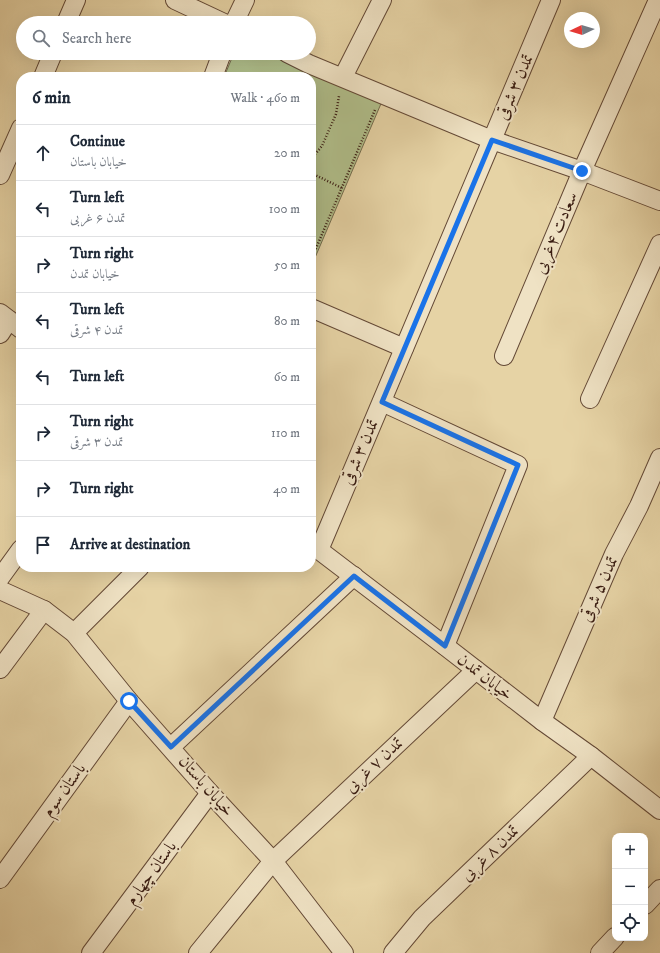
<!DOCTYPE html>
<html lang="en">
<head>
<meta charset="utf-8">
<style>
  :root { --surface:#fff; --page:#f2f2f3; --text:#1f2937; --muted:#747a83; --line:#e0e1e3 }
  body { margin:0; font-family:"IM FELL DW Pica",Amiri,serif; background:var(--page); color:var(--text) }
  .controls { position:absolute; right:12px; bottom:12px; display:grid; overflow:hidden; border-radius:8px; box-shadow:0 4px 16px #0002 }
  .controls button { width:36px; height:36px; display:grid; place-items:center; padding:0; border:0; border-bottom:1px solid var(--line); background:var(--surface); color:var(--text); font:20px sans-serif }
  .compass { position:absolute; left:564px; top:12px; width:36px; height:36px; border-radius:50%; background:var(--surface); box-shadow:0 4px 16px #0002; rotate:266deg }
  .stop { position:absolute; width:12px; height:12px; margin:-9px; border:3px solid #1a73e8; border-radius:50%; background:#fff }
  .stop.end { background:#1a73e8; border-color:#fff; box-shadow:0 1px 4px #0008 }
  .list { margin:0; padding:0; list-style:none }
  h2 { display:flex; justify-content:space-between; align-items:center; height:52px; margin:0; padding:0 16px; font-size:17px }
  h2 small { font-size:13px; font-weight:400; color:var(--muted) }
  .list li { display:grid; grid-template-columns:26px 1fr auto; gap:12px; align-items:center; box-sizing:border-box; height:56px; padding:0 16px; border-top:1px solid var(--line) }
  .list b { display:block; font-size:15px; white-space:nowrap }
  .list p { margin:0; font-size:13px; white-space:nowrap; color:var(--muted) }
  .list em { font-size:13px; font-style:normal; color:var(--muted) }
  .icon { flex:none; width:22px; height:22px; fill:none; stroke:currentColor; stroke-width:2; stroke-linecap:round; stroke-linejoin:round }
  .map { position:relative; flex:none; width:660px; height:953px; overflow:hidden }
  .search { position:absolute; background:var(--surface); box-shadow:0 4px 16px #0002; left:16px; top:16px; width:300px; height:44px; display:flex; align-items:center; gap:10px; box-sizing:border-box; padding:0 14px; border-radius:22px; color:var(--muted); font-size:15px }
  .panel { position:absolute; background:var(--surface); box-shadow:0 4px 16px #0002; left:16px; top:72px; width:300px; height:500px; border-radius:16px }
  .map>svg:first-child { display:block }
  .green { fill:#b0be8a; stroke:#746c4e }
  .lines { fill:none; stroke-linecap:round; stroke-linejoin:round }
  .minor-casing { stroke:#644936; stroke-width:20 }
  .path { stroke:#381b11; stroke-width:2.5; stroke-dasharray:1 2; stroke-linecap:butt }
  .minor { stroke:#efe2c4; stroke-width:18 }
  .route { stroke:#1a73e8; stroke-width:5 }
  .labels { text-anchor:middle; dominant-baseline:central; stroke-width:4; stroke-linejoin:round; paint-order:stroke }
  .street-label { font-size:17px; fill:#381b11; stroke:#efe2c4 }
</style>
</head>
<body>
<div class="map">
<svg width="660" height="953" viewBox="0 0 660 953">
  <rect width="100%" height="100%" fill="#e6d3a5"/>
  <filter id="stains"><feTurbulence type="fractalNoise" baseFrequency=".005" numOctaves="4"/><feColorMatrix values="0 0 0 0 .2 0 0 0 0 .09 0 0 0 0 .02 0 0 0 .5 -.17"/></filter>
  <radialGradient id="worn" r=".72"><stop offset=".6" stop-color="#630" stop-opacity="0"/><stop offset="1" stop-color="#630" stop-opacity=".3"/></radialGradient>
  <!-- green -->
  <polygon class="green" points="234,53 276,53 383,99 311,267 311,77 224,77"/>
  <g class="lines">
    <!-- minor casing -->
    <g class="minor-casing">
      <g id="minor">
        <polyline points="175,0 224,23"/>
        <polyline points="66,23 76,0"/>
        <polyline points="234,23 245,0"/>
        <polyline points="287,53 309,64 492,140 582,171 660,201"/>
        <polyline points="43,77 53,53"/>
        <polyline points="213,77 222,53"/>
        <polyline points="343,77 382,0"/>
        <polyline points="0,175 21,128"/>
        <polyline points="311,308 404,348"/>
        <polyline points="0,313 21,329"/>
        <polyline points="0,334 9,320"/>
        <polyline points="504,356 582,171 658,0"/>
        <polyline points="590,399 660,244"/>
        <polyline points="382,402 518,465 445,646"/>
        <polyline points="311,544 445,646 542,721 591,756 660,810"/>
        <polyline points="319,550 551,0"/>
        <polyline points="0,578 21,549"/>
        <polyline points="0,590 44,610 74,633 129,701 210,793 273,861 344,953"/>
        <polyline points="74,633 140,567"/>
        <polyline points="0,669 44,610"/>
        <polyline points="542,721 614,554 639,506 660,458"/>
        <polyline points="171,747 354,576"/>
        <polyline points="0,879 129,701"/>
        <polyline points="645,905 660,889"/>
        <polyline points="91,953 210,793"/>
        <polyline points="198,953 273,861 476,670"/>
        <polyline points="393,953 422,918 591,756"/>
        <polyline points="600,953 615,937"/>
      </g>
    </g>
    <!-- path -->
    <g class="path">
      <polyline points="311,159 322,146 336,114 339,96"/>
      <polyline points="311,173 342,188"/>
      <polyline points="311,260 375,110"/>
    </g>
    <!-- minor -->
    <use href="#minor" class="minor"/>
  </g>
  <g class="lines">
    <!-- route -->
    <polyline class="route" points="129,701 171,747 354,576 445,646 518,465 382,402 492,140 582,171"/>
  </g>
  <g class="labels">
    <!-- street labels -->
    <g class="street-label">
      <text transform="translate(515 87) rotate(-67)">تمدن ۳ شرقی</text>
      <text transform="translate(556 233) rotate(-67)">سعادت ۴غربی</text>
      <text transform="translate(360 452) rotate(-67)">تمدن ۳ شرقی</text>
      <text transform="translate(599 589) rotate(-66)">تمدن ۵ شرقی</text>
      <text transform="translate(485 677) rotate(38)">خیابان تمدن</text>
      <text transform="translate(374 765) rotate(-43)">تمدن ۷ غربی</text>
      <text transform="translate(206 786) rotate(49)">خیابان باستان</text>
      <text transform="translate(64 790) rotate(-54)">باستان سوم</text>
      <text transform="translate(490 853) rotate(-44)">تمدن ۸ غربی</text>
      <text transform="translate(151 873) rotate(-54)">باستان چهارم</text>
    </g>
  </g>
  <rect width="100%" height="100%" filter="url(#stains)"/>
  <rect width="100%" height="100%" fill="url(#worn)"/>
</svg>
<div class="controls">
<button>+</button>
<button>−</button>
<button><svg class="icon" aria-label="locate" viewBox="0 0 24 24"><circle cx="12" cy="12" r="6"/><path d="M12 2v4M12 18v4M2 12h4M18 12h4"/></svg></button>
</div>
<svg class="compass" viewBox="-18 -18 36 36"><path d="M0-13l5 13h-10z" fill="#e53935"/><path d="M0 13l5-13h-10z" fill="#747a83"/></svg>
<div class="stop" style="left:129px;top:701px"></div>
<div class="stop end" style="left:582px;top:171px"></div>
<div class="search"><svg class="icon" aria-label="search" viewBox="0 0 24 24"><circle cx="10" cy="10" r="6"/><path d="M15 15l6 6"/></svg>Search here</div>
<section class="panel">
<h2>6 min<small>Walk · 460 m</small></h2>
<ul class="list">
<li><svg class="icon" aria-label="ahead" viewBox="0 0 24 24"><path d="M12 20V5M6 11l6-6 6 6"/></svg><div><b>Continue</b><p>خیابان باستان</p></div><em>20 m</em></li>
<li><svg class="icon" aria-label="left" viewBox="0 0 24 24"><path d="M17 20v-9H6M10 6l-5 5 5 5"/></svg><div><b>Turn left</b><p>تمدن ۶ غربی</p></div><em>100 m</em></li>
<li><svg class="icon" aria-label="right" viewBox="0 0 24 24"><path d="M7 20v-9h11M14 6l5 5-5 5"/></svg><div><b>Turn right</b><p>خیابان تمدن</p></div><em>50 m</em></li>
<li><svg class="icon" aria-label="left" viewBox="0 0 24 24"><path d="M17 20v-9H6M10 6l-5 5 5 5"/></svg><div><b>Turn left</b><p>تمدن ۴ شرقی</p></div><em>80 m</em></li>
<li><svg class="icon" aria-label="left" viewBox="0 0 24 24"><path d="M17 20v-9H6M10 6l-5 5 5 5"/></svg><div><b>Turn left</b></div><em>60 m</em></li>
<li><svg class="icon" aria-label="right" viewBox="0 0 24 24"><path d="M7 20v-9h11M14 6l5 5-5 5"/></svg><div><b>Turn right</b><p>تمدن ۳ شرقی</p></div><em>110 m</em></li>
<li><svg class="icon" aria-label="right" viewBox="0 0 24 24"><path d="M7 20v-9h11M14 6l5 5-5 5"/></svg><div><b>Turn right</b></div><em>40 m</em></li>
<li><svg class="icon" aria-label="arrive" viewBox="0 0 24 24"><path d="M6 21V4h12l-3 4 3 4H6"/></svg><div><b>Arrive at destination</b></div></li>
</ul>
</section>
</div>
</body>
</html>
